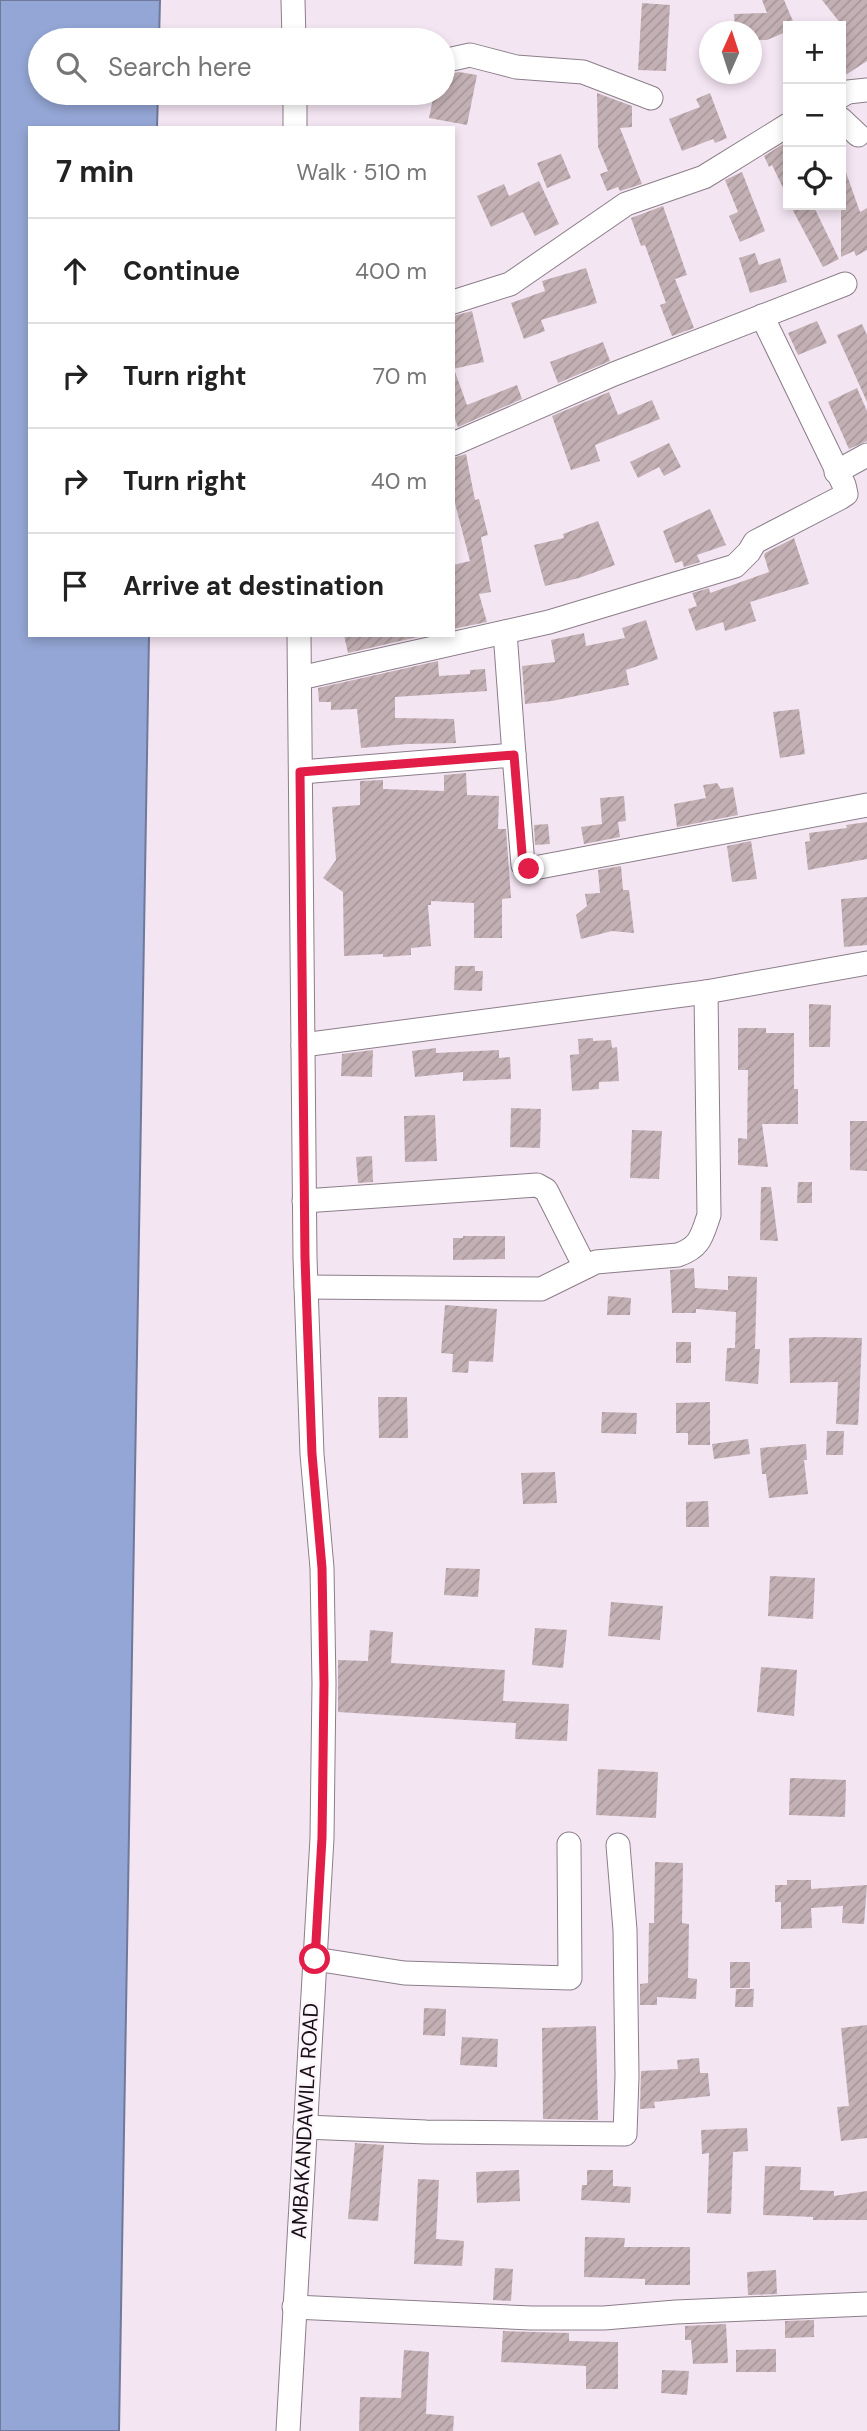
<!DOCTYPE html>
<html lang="en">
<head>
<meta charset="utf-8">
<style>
  :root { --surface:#fff; --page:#f2f2f2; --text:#222; --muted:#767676; --line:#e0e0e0 }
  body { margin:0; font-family:"DM Sans",sans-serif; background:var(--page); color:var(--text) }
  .controls { position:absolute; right:21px; top:21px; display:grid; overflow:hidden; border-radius:0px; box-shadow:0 4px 10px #0003 }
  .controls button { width:63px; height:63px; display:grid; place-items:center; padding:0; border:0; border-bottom:2px solid var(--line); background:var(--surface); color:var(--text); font:35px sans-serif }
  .compass { position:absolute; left:699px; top:21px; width:63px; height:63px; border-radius:50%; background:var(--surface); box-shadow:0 4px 10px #0003; rotate:3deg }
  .stop { position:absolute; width:21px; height:21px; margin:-16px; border:5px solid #e11d48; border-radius:50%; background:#fff }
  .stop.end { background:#e11d48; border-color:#fff; box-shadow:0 2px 7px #0008 }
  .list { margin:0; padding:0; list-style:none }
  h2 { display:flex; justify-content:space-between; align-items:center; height:91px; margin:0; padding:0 28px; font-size:30px }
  h2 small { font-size:23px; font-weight:400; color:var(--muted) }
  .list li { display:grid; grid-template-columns:46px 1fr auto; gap:21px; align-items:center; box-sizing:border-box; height:105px; padding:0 28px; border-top:2px solid var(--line) }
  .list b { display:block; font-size:26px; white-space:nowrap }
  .list em { font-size:23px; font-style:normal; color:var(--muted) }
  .icon { flex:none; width:38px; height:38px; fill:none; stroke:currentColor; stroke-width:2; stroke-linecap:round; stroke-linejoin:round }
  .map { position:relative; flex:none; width:867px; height:2431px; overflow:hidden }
  .search { position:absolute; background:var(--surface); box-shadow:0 4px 10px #0003; left:28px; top:28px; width:427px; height:77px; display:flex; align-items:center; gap:18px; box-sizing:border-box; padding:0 24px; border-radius:38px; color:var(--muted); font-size:26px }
  .panel { position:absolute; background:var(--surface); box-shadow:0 4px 10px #0003; left:28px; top:126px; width:427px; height:511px; border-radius:0px }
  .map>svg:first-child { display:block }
  .water { fill:#94a6d5; stroke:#6e799b; stroke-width:2 }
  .building { fill:url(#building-hatch) }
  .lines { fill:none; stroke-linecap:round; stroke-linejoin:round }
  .minor-casing { stroke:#8b7e89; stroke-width:25 }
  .minor { stroke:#fff; stroke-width:23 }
  .route { stroke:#e11d48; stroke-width:9 }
  .labels { text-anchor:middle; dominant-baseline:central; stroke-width:5; stroke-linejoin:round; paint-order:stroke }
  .street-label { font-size:21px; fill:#141014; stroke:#fef5fc }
</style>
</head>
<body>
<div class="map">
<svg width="867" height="2431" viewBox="0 0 867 2431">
  <defs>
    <pattern id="building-hatch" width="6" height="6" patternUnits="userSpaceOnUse" patternTransform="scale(1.75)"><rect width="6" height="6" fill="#c3b0b4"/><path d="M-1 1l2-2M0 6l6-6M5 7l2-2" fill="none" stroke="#a7969a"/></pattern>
  </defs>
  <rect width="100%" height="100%" fill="#f4e5f2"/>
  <!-- water -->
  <polygon class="water" points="0,0 160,0 159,40 40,40 40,93 158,93 157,128 30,128 30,635 149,635 119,2431 0,2431"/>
  <!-- building -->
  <g class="building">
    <polygon points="762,0 784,0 795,26 788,26 788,31 767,40 752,40 752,32 735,32 734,14 767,13"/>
    <polygon points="822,0 867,0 867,61 841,78 841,24"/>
    <polygon points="642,3 670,5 666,71 638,70"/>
    <polygon points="459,72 477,75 467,125 429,118 434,93 443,93 443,75"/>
    <polygon points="597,93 632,106 632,127 620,128 642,184 620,191 618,187 607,191 600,174 608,171 598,147"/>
    <polygon points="710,93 727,138 715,143 713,139 682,151 669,119 700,107 696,99"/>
    <polygon points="788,141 788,198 772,165 769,167 764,156"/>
    <polygon points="561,154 571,178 547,188 537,163"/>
    <polygon points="841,164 843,164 860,212 867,208 867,250 856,256 854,251 841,257"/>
    <polygon points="742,172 765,231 740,242 729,216 738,212 725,180"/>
    <polygon points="539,181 559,224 535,236 523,212 491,227 477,196 504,184 509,196"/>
    <polygon points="790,205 813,205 839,259 823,267"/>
    <polygon points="663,206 687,275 675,279 694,328 672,336 660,305 666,303 645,245 641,246 631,218"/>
    <polygon points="755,253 759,265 780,258 787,282 750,293 739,258"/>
    <polygon points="586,268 597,303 541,320 545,331 524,339 511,303 545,291 542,281"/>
    <polygon points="472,311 484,362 453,369 453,316"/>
    <polygon points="817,321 827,343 798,355 788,333"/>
    <polygon points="862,324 867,335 867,402 837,335"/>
    <polygon points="603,342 610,361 558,383 550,362"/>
    <polygon points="455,372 467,405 517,385 522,399 458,427 453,414"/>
    <polygon points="857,388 867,411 867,441 849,449 828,402"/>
    <polygon points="609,392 618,415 652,400 660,419 595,445 600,461 571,470 552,416"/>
    <polygon points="669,443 681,467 664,476 659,467 638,478 630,462"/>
    <polygon points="466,454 475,500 479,499 488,535 481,537 491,592 479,594 487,622 453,629 453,565 470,561 453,496 453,458"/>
    <polygon points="710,509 726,545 697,555 700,562 684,567 682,561 675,563 663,531"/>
    <polygon points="598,521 615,565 579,578 545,586 534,545 564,538 563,534"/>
    <polygon points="794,538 809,584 750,602 756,621 725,631 723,622 696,631 688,609 697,606 692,593 709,588 710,593 769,572 764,555 765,553"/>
    <polygon points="646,620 658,659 626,670 629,685 552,701 525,704 522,666 555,662 551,640 584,633 586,646 625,638 622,628"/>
    <polygon points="344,635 426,635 348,653"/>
    <polygon points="438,661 439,676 470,674 470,670 485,669 487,691 395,697 395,718 454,719 456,743 407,744 361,748 357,709 331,710 331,702 319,702 318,688"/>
    <polygon points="799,709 805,754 780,758 773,712"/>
    <polygon points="466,773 467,795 499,796 498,829 506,829 511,898 502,899 502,938 474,938 474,903 431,901 431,905 428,905 431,946 411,948 411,955 383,957 383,954 344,956 343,892 323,878 336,860 332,807 360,805 360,781 383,780 383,789 444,791 444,775"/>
    <polygon points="717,783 721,789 733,787 738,815 677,827 674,804 706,798 703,785"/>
    <polygon points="624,796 626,821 618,822 620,837 584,844 581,827 602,824 600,798"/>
    <polygon points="867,822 867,859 808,870 805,842 810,841 809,833 847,828 846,825"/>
    <polygon points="548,824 550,844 535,845 534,825"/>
    <polygon points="751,841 757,879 732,882 727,846"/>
    <polygon points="621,866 623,890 629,890 634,933 612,931 581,939 576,915 587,906 585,894 600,893 598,870"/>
    <polygon points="867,897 867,945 844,947 841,899"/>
    <polygon points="455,966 475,966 475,971 483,971 482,991 454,990"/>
    <polygon points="809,1004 831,1005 830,1047 809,1047"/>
    <polygon points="738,1028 766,1028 766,1033 794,1033 794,1089 798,1089 798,1124 762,1124 768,1167 738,1165 738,1138 747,1139 748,1070 738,1070"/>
    <polygon points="593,1038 593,1041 611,1040 612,1048 617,1047 619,1081 599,1082 599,1089 572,1091 570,1055 579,1054 578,1039"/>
    <polygon points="436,1048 436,1053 499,1050 499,1058 510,1057 511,1079 463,1081 463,1072 415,1077 412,1051"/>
    <polygon points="373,1050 372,1077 341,1076 342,1054"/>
    <polygon points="511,1108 541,1109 540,1148 510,1147"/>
    <polygon points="435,1115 437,1161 405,1162 404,1116"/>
    <polygon points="850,1121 867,1121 867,1171 850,1170"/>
    <polygon points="632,1130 662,1131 659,1179 630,1178"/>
    <polygon points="372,1156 373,1182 358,1183 356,1157"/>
    <polygon points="798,1182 812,1182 812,1203 797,1203"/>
    <polygon points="761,1187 771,1187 778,1241 760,1240"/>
    <polygon points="463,1236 505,1236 505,1259 453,1260 453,1238 463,1238"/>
    <polygon points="694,1268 695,1288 728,1290 728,1276 757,1277 755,1349 760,1349 758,1384 725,1381 727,1348 735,1348 736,1312 696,1309 696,1313 672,1313 670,1270"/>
    <polygon points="608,1296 631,1298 630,1315 607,1315"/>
    <polygon points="445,1305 497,1309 493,1362 469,1361 468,1373 452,1372 453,1354 441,1353"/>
    <polygon points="819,1337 862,1338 858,1425 836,1424 838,1382 790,1383 789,1338"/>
    <rect x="676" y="1342" width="15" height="21"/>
    <polygon points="378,1397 407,1397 408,1438 379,1438"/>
    <polygon points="710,1402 710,1445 688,1445 688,1433 676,1433 676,1403"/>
    <polygon points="602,1412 637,1413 636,1434 601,1433"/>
    <polygon points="827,1431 844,1431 843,1455 826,1455"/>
    <polygon points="748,1439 750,1454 714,1459 712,1444"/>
    <polygon points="806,1444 807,1460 804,1460 808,1494 769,1498 766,1474 762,1474 760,1448"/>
    <polygon points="555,1472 557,1503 523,1504 521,1473"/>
    <polygon points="708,1501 709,1527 686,1527 686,1502"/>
    <polygon points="446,1568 480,1569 478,1597 444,1595"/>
    <polygon points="770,1576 815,1578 813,1619 768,1616"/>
    <polygon points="611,1602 663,1606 660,1640 608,1636"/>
    <polygon points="535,1628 567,1630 563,1668 532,1665"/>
    <polygon points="370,1630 393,1632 391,1663 505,1670 503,1701 569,1704 567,1741 515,1739 516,1723 338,1712 338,1660 368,1661"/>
    <polygon points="761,1667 797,1670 794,1716 757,1712"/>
    <polygon points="598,1769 658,1772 656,1818 596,1815"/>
    <polygon points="790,1778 846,1780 845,1817 789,1815"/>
    <polygon points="655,1862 683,1863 682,1923 689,1924 688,1978 697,1979 696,1999 657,1997 657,2005 640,2005 640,1984 648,1983 649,1923 654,1923"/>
    <polygon points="787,1880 811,1880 811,1889 867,1885 864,1924 842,1923 843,1906 811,1908 812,1928 781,1929 781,1902 775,1902 775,1885 787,1885"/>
    <rect x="730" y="1962" width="20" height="26"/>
    <polygon points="736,1989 754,1989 753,2007 735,2007"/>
    <polygon points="424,2008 446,2009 445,2036 423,2035"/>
    <polygon points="867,2025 867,2138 841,2141 837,2107 849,2106 841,2028"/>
    <polygon points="596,2026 598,2120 543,2119 542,2028"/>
    <polygon points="462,2037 498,2039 497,2067 460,2065"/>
    <polygon points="699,2058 700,2073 708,2073 710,2096 654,2102 655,2108 640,2109 641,2071 678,2069 677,2060"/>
    <polygon points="747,2128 748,2151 733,2152 731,2214 707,2213 709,2153 702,2154 701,2130"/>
    <polygon points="355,2143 384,2145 378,2221 348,2219"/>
    <polygon points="765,2166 801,2167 800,2190 834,2191 834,2196 867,2191 867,2220 813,2220 813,2217 763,2215"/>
    <polygon points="519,2170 520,2201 477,2203 476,2172"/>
    <polygon points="587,2170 613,2170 613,2186 631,2187 630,2203 581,2200 582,2185 587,2185"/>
    <polygon points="418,2179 439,2180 436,2239 464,2241 462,2266 414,2264"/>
    <polygon points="585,2237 625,2238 624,2247 690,2247 690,2285 645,2285 645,2279 584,2277"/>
    <polygon points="495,2268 513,2269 511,2301 493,2300"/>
    <polygon points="776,2270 777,2294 748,2295 747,2272"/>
    <polygon points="814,2320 814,2337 785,2338 785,2321"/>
    <polygon points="726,2324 728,2363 693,2364 691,2340 685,2340 685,2326"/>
    <polygon points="503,2331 569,2333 569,2341 618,2342 618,2389 586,2389 586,2366 501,2362"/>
    <polygon points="776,2349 776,2372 736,2372 736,2350"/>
    <polygon points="404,2350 429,2352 426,2414 454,2416 453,2431 359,2431 360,2397 401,2398"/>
    <polygon points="662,2370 689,2371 687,2395 661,2393"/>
  </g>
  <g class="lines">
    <!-- minor casing -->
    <g class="minor-casing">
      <g id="minor">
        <polyline points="293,0 294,40"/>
        <polyline points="443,61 470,55 516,67 583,72 651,98"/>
        <polyline points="295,93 295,128"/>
        <polyline points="841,96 848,92 867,90"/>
        <polyline points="841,119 858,135"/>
        <polyline points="453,302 510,284 626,204 704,177 788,125"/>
        <polyline points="453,444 614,374 845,284"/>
        <polyline points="836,472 867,455"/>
        <polyline points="505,632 514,755"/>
        <polyline points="300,678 549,622 735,566 749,552 755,542 840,498 846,494 844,485 762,316"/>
        <polyline points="301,772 514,755 523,865 529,869 867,805"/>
        <polyline points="303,1045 706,992 867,963"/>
        <polyline points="304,1201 537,1185 546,1190 585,1267"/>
        <path d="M306,1287L541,1289L596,1262L678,1255C701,1247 702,1235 709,1215L706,992"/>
        <polyline points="315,1959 404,1973 570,1978 569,1844"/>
        <polyline points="305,2127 426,2132 625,2134 627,2076 625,1930 618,1845"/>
        <polyline points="294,2307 531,2318 604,2318 676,2312 867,2304"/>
        <polyline points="288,2431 322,1838 324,1684 322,1568 312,1454 305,1258 299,635"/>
      </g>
    </g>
    <!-- minor -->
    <use href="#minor" class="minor"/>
  </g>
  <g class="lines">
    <!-- route -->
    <polyline class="route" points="315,1959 322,1838 324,1684 322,1568 312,1454 305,1258 300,772 514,755 523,865 529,869"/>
  </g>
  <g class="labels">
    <!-- street labels -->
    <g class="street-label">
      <text transform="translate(305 2121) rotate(-87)">AMBAKANDAWILA ROAD</text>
    </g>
  </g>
</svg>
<div class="controls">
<button>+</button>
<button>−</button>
<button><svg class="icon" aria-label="locate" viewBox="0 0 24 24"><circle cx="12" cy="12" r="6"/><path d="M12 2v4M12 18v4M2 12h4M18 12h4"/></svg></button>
</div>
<svg class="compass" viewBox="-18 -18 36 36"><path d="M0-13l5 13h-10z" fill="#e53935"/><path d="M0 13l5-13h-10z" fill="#767676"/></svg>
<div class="stop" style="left:315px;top:1959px"></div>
<div class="stop end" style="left:529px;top:869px"></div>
<div class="search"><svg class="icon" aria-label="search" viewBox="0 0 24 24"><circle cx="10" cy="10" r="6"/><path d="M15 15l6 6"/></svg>Search here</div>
<section class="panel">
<h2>7 min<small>Walk · 510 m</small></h2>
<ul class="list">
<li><svg class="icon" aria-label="ahead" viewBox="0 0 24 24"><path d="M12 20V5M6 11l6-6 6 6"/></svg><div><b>Continue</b></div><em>400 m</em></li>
<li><svg class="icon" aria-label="right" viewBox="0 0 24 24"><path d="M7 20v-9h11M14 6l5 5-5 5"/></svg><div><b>Turn right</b></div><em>70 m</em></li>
<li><svg class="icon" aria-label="right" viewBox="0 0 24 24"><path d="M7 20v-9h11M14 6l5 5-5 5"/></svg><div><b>Turn right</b></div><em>40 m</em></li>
<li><svg class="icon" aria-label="arrive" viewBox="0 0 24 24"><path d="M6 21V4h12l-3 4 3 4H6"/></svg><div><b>Arrive at destination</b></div></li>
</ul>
</section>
</div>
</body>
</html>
